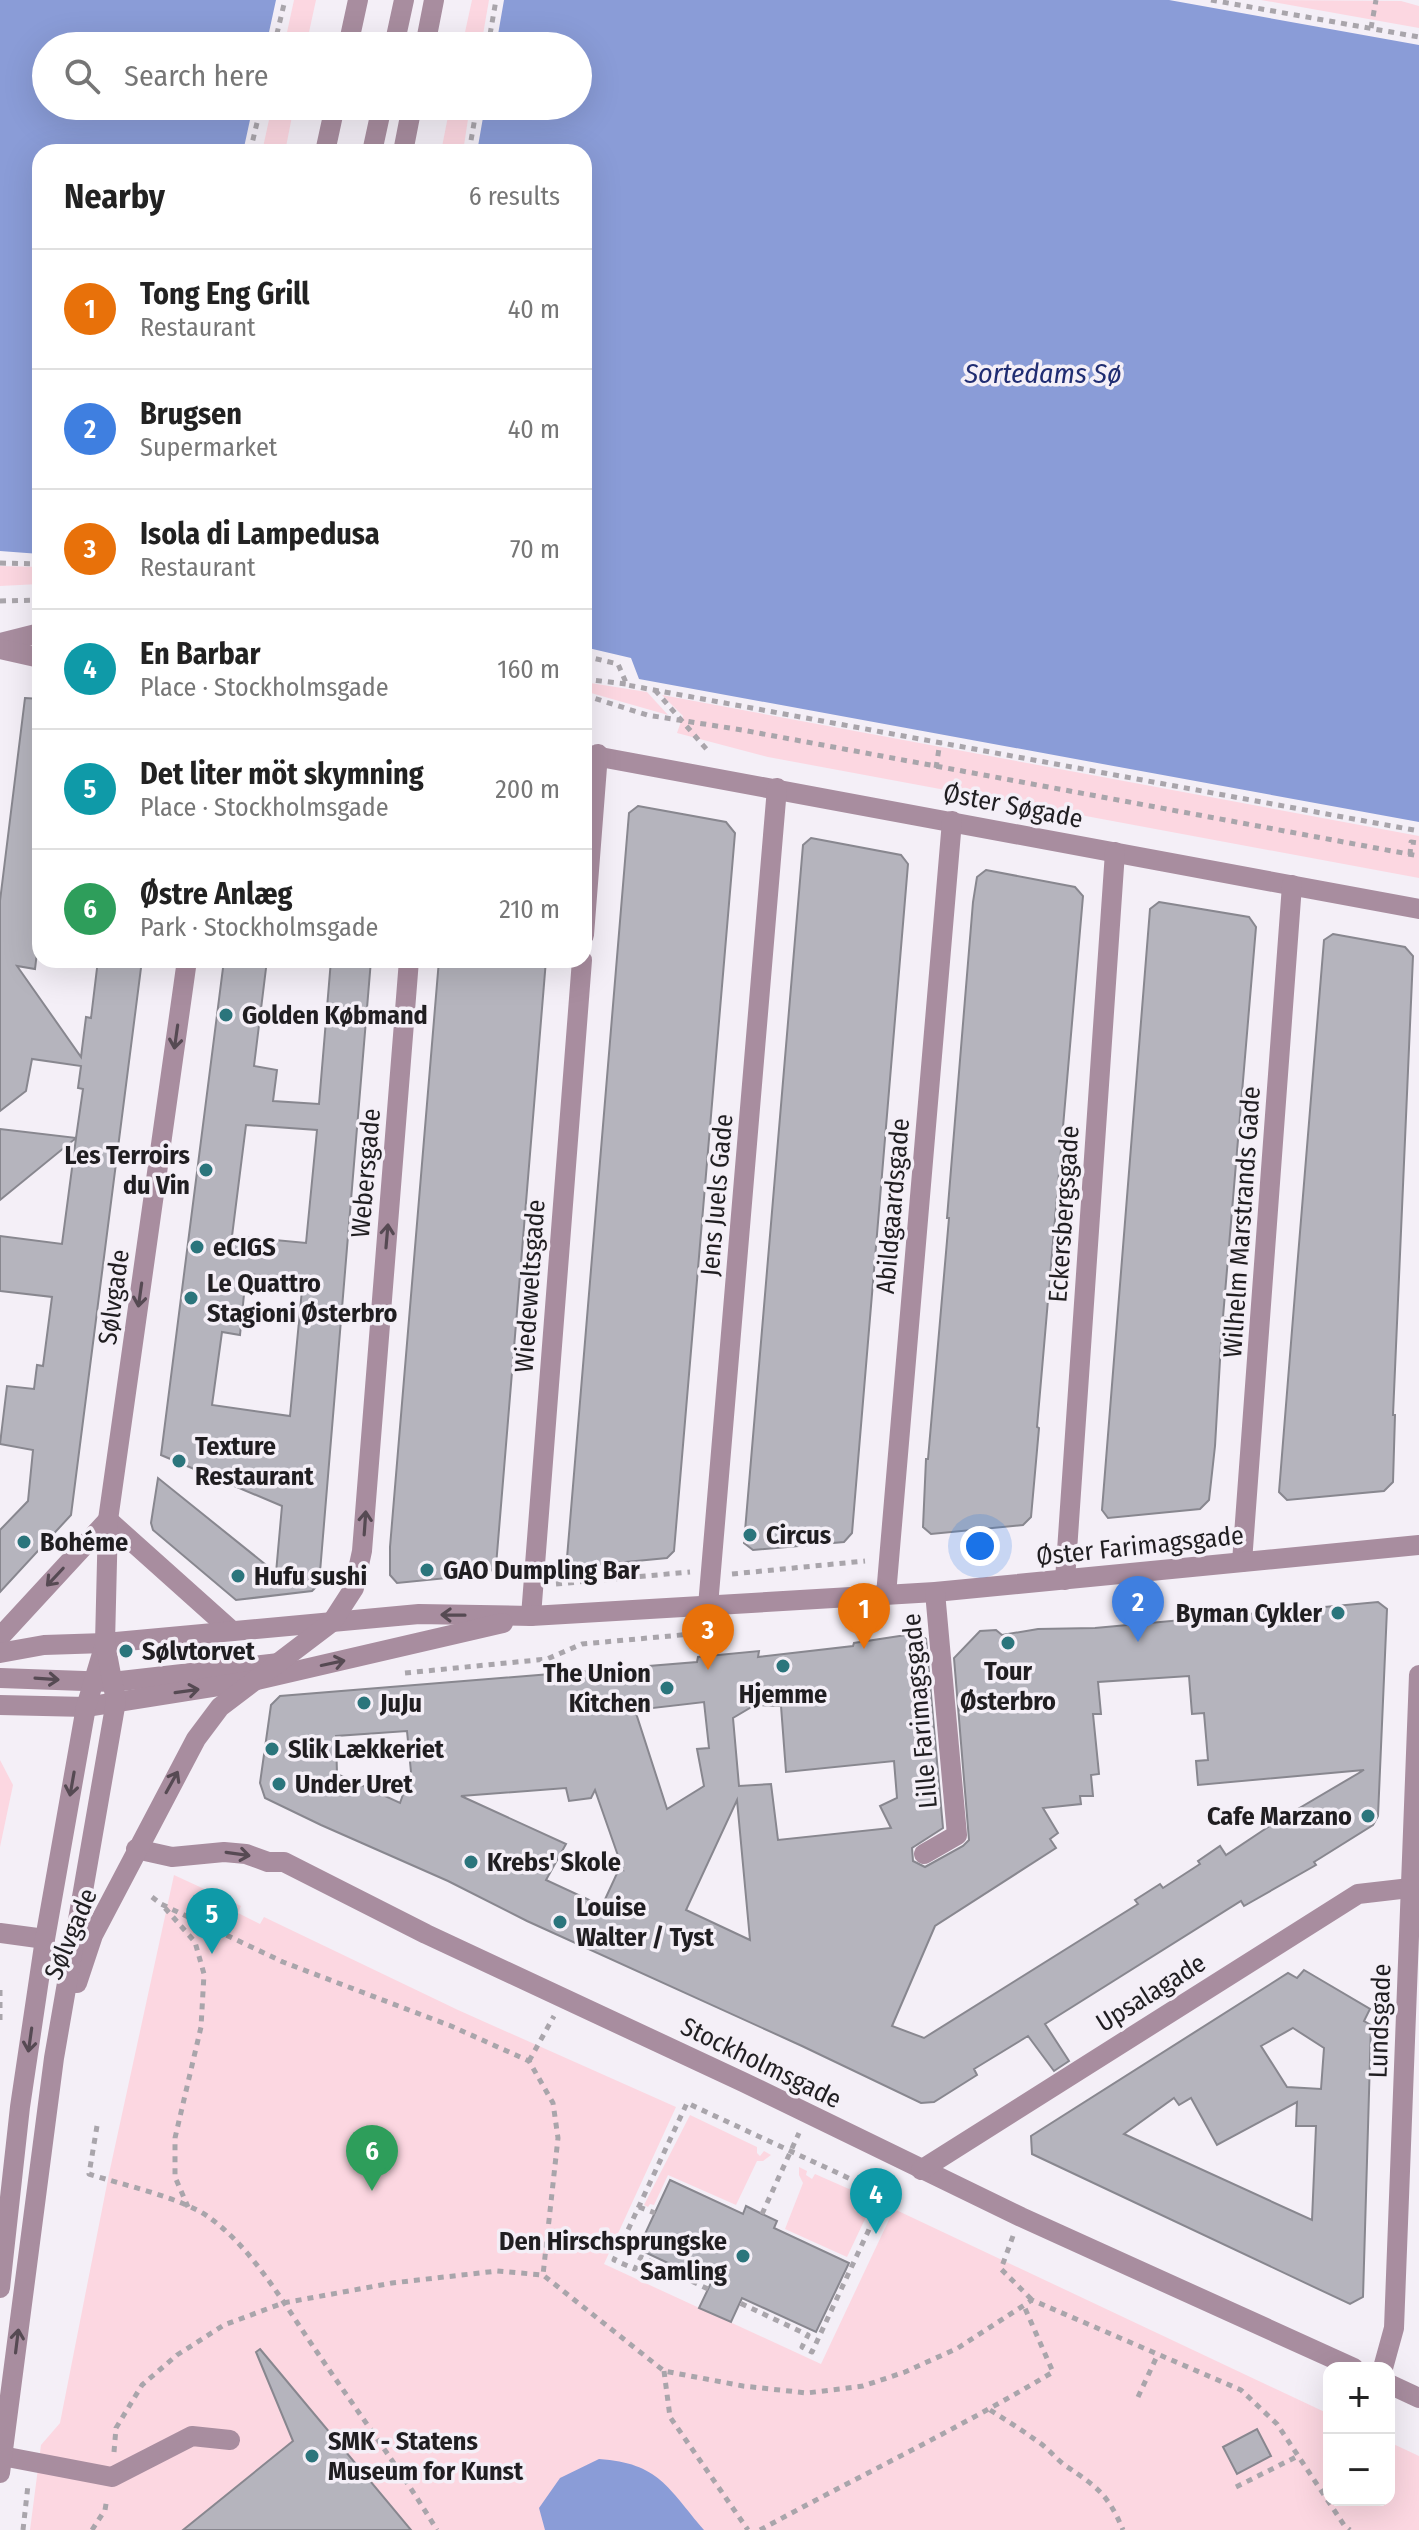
<!DOCTYPE html>
<html lang="en">
<head>
<meta charset="utf-8">
<style>
  :root { --surface:#fff; --page:#f2f2f2; --text:#222; --muted:#767676; --line:#e0e0e0; --accent:#2b757c }
  body { margin:0; font-family:"Fira Sans Condensed",sans-serif; background:var(--page); color:var(--text) }
  .controls { position:absolute; right:24px; bottom:24px; display:grid; overflow:hidden; border-radius:16px; box-shadow:0 8px 32px #0002 }
  .controls button { width:72px; height:72px; display:grid; place-items:center; padding:0; border:0; border-bottom:2px solid var(--line); background:var(--surface); color:var(--text); font:40px sans-serif }
  .you { position:absolute; left:980px; top:1546px; width:28px; height:28px; margin:-20px; border:6px solid #fff; border-radius:50%; background:#1a73e8; box-shadow:0 0 0 12px #1a73e833 }
  .badge { display:grid; place-items:center; width:52px; height:52px; border-radius:50%; background:var(--accent); color:#fff; font-size:26px; font-weight:700 }
  .pin { position:absolute; translate:-50% -66px; filter:drop-shadow(0 2px 4px #0008) }
  .pin::after { content:''; position:absolute; top:42px; width:28px; height:24px; background:inherit; clip-path:polygon(0 0,100% 0,50% 100%) }
  .list { margin:0; padding:0; list-style:none }
  h2 { display:flex; justify-content:space-between; align-items:center; height:104px; margin:0; padding:0 32px; font-size:34px }
  h2 small { font-size:26px; font-weight:400; color:var(--muted) }
  .list li { display:grid; grid-template-columns:52px 1fr auto; gap:24px; align-items:center; box-sizing:border-box; height:120px; padding:0 32px; border-top:2px solid var(--line) }
  .list b { display:block; font-size:30px; white-space:nowrap }
  .list p { margin:0; font-size:26px; white-space:nowrap; color:var(--muted) }
  .list em { font-size:26px; font-style:normal; color:var(--muted) }
  .icon { flex:none; width:44px; height:44px; fill:none; stroke:currentColor; stroke-width:2; stroke-linecap:round; stroke-linejoin:round }
  .map { position:relative; flex:none; width:1419px; height:2530px; overflow:hidden }
  .search { position:absolute; background:var(--surface); box-shadow:0 8px 32px #0002; left:32px; top:32px; width:560px; height:88px; display:flex; align-items:center; gap:20px; box-sizing:border-box; padding:0 28px; border-radius:44px; color:var(--muted); font-size:30px }
  .panel { position:absolute; background:var(--surface); box-shadow:0 8px 32px #0002; left:32px; top:144px; width:560px; height:824px; border-radius:24px }
  .map>svg:first-child { display:block }
  .green { fill:#fcd7e1 }
  .water { fill:#8a9cd7 }
  .building { fill:#b5b4bd; stroke:#88878f; stroke-width:2; fill-rule:evenodd }
  .lines { fill:none; stroke-linecap:round; stroke-linejoin:round }
  .path { stroke:#a9a5ab; stroke-width:5; stroke-dasharray:6 6; stroke-linecap:butt }
  .minor { stroke:#a88d9f; stroke-width:20 }
  .oneway { stroke:#564a53 }
  .poi-dot { fill:#2b757c; stroke:#f4eff7; stroke-width:3 }
  .labels { text-anchor:middle; dominant-baseline:central; stroke-width:7; stroke-linejoin:round; paint-order:stroke }
  .street-label { font-size:26px; fill:#201e21; stroke:#f4eff7 }
  .poi-label { font-size:26px; font-weight:bold; fill:#201e21; stroke:#f4eff7; text-anchor:start }
  .water-label { font-size:28px; font-style:italic; fill:#202d72; stroke:#f4eff7 }
</style>
</head>
<body>
<div class="map">
<svg width="1419" height="2530" viewBox="0 0 1419 2530">
  <rect width="100%" height="100%" fill="#f4eff7"/>
  <!-- green -->
  <g class="green">
    <polygon points="294,0 316,0 306,46 284,46"/>
    <polygon points="472,0 489,0 481,46 462,46"/>
    <polygon points="1261,0 1401,1 1419,6 1419,28"/>
    <polygon points="272,106 294,106 285,152 262,152"/>
    <polygon points="450,106 470,106 463,152 441,152"/>
    <polygon points="0,566 40,567 40,584 0,586"/>
    <polygon points="584,682 647,692 668,715 584,691"/>
    <polygon points="662,695 1419,836 1419,878 768,757 677,733 683,716"/>
    <polygon points="0,1760 13,1785 0,1847"/>
    <polygon points="174,1875 241,1906 238,1913 260,1924 264,1917 458,2010 676,2107 604,2264 821,2364 894,2209 1329,2414 1329,2500 1389,2500 1389,2442 1419,2456 1419,2530 30,2530 41,2445 60,2423 109,2174"/>
    <polygon points="690,2115 757,2147 757,2153 760,2156 764,2151 771,2155 763,2161 757,2161 736,2205 668,2175 654,2205 650,2204 648,2207 644,2205"/>
    <polygon points="799,2167 807,2171 806,2175 812,2179 815,2174 874,2200 847,2257 785,2229 803,2183 799,2175"/>
  </g>
  <!-- water -->
  <g class="water">
    <polygon points="0,0 276,0 266,46 46,46 46,106 253,106 243,152 40,152 40,554 0,551"/>
    <polygon points="504,0 1169,0 1419,45 1419,822 639,679 631,658 584,647 584,152 477,152 485,106 578,106 578,46 496,46"/>
    <path d="M599,2459C659,2463 668,2488 704,2530H545L539,2508L560,2478Z"/>
  </g>
  <!-- building -->
  <g class="building">
    <polygon points="25,698 40,699 40,927 35,969 17,966 81,1057 86,1017 91,1018 98,960 142,960 71,1515 0,1592 0,1530 28,1501 33,1450 0,1444 7,1386 34,1389 37,1365 43,1366 52,1297 0,1291 0,1236 62,1244 76,1138 0,1200 0,1129 76,1138 83,1089 78,1088 81,1066 32,1059 26,1091 0,1111 0,901"/>
    <polygon points="638,806 726,822 735,833 674,1551 667,1558 574,1567 567,1558 629,813"/>
    <polygon points="811,838 901,855 908,864 852,1533 844,1542 753,1550 744,1543 803,845"/>
    <polygon points="986,870 1075,887 1083,896 1037,1427 1039,1428 1031,1517 1023,1525 931,1534 923,1527 926,1459 928,1459 949,1218 947,1218 973,902 977,877"/>
    <polygon points="1159,902 1249,917 1256,927 1223,1317 1226,1317 1224,1343 1221,1343 1215,1446 1209,1500 1200,1509 1108,1518 1102,1510 1150,909"/>
    <polygon points="1333,934 1405,947 1413,956 1393,1415 1395,1415 1393,1482 1384,1491 1287,1500 1279,1492 1295,1293 1324,940"/>
    <path d="M224,960H267L254,1066L277,1070L273,1101L319,1104L331,960H371L319,1584L312,1591L236,1600L153,1530L151,1523L158,1478L276,1573L282,1506L161,1455ZM246,1125L317,1130L306,1243L232,1236ZM246,1274L303,1279L290,1416L212,1405L222,1332L240,1335Z"/>
    <polygon points="439,960 546,960 496,1566 487,1574 397,1583 390,1575 390,1547"/>
    <path d="M1378,1602L1387,1609L1378,1816L1373,1825L1314,1862L1316,1865L1244,1906L1241,1901L1045,2024L1069,2061L1054,2071L1028,2036L974,2069L977,2075L934,2102L921,2103L802,2046L527,1921L448,1881L321,1825L265,1798L260,1783L271,1705L280,1696L697,1662L698,1657L759,1651L758,1657L853,1646L854,1643L919,1633L926,1639L943,1828L912,1848L913,1861L925,1867L963,1846L969,1840L954,1658L980,1631L996,1630L1002,1635L1038,1629L1095,1628ZM1189,1676L1192,1714L1204,1713L1208,1760L1196,1761L1198,1785L1364,1770L1274,1823L1226,1855L1220,1846L1198,1861L1200,1864L1163,1888L1160,1884L1135,1900L1138,1904L924,2038L892,2026L935,1926L1056,1848L1050,1839L1058,1833L1043,1808L1081,1804L1080,1796H1093L1091,1775L1099,1774L1093,1714H1101L1098,1682ZM704,1702L709,1748L697,1749L704,1786L667,1809L635,1710ZM755,1705L781,1706L786,1772L894,1761L897,1798L880,1806L891,1828L778,1840L771,1784L739,1786L733,1718ZM407,1731L411,1772L400,1803L337,1774L336,1736ZM566,1788L569,1801L591,1798L595,1790L623,1870L619,1869L602,1906L546,1880L566,1844L461,1796ZM737,1800L750,1940L686,1910Z"/>
    <path d="M1304,1970L1370,2009L1364,2021L1371,2025L1363,2297L1350,2304L1032,2154L1031,2136L1288,1973L1297,1978ZM1293,2028L1324,2048L1321,2089L1287,2087L1261,2046ZM1174,2098L1179,2105L1191,2098L1217,2145L1297,2102L1296,2126H1316L1312,2220L1124,2134Z"/>
    <polygon points="670,2180 743,2214 746,2206 762,2214 777,2221 774,2228 849,2263 816,2332 742,2298 731,2322 699,2308 711,2283 638,2249"/>
    <polygon points="260,2349 411,2530 183,2530 293,2441 256,2352"/>
    <polygon points="1257,2429 1271,2456 1237,2474 1223,2447"/>
  </g>
  <g class="lines">
    <!-- path -->
    <g class="path">
      <polyline points="1211,0 1419,37"/>
      <polyline points="1371,28 1376,0"/>
      <polyline points="274,46 285,0"/>
      <polyline points="488,46 496,0"/>
      <polyline points="250,152 261,106"/>
      <polyline points="469,152 477,106"/>
      <polyline points="0,563 40,564"/>
      <polyline points="0,601 40,600"/>
      <polyline points="584,656 618,664 627,685 1419,831"/>
      <polyline points="584,679 626,684"/>
      <polyline points="655,690 709,752"/>
      <polyline points="584,695 647,715 742,730 1419,856"/>
      <polyline points="936,768 940,742"/>
      <polyline points="1410,855 1411,842 1419,843"/>
      <polyline points="732,1574 865,1561"/>
      <polyline points="556,1584 690,1572"/>
      <polyline points="405,1673 547,1659 582,1644 703,1633"/>
      <polyline points="152,1897 161,1904 283,1962 451,2026 529,2061 553,2103 558,2138 543,2275"/>
      <polyline points="165,1908 195,1942 204,1974 201,2027 175,2138 175,2177 188,2207"/>
      <polyline points="0,1990 0,2022"/>
      <polyline points="529,2061 554,2016"/>
      <path d="M97,2126L89,2174C123,2185 183,2198 210,2218C255,2251 285,2306 317,2352C357,2411 400,2469 437,2530"/>
      <polyline points="639,2207 655,2213"/>
      <polyline points="762,2214 799,2133"/>
      <polyline points="1013,2236 1001,2269 1032,2300"/>
      <polyline points="708,2289 641,2257 635,2269 614,2260 687,2103 885,2195 812,2352 802,2347 808,2335 740,2303"/>
      <polyline points="664,2371 670,2417 748,2530"/>
      <polyline points="1138,2397 1158,2354"/>
      <path d="M990,2410C1006,2420 1022,2430 1037,2441C1048,2448 1056,2459 1066,2466C1097,2487 1108,2494 1123,2530"/>
      <polyline points="114,2452 116,2428 142,2385 177,2355 224,2325 283,2303 392,2283 497,2271 543,2275 664,2371 743,2386 807,2393 863,2386 905,2372 958,2348 1032,2300 1241,2390 1277,2424 1344,2525 1350,2530"/>
      <polyline points="1236,2487 1298,2456"/>
      <polyline points="23,2530 28,2485"/>
      <polyline points="92,2530 105,2510 107,2498"/>
      <path d="M760,2530C857,2477 958,2429 1053,2372L1024,2306"/>
    </g>
    <!-- minor -->
    <g class="minor">
      <polyline points="348,46 358,0"/>
      <polyline points="394,46 404,0"/>
      <polyline points="425,46 434,0"/>
      <polyline points="325,152 335,106"/>
      <polyline points="372,152 382,106"/>
      <polyline points="403,152 412,106"/>
      <polyline points="0,643 40,633"/>
      <polyline points="0,649 40,658"/>
      <polyline points="584,754 1419,909"/>
      <polyline points="584,935 598,754"/>
      <polyline points="108,1520 232,1631"/>
      <polyline points="1242,1562 1292,885"/>
      <polyline points="1065,1580 1115,852"/>
      <polyline points="886,1595 952,821"/>
      <polyline points="708,1606 777,788"/>
      <polyline points="531,1616 582,960"/>
      <polyline points="0,1637 108,1520"/>
      <polyline points="0,1653 44,1645 105,1643 419,1614 531,1616 935,1592 1419,1545"/>
      <polyline points="0,1678 112,1682 279,1663"/>
      <polyline points="0,1705 86,1707 257,1680 503,1623"/>
      <polyline points="136,1849 172,1857 224,1852 246,1854 268,1862 284,1862 426,1934 743,2082 1021,2217 1354,2368"/>
      <polyline points="924,1854 957,1835 935,1592"/>
      <polyline points="0,1933 45,1939"/>
      <polyline points="77,1983 93,1935 196,1739 220,1707 332,1622 354,1588 362,1551 409,960"/>
      <polyline points="921,2170 1358,1894 1419,1887"/>
      <polyline points="0,2288 20,2107 45,1939 86,1707 104,1647"/>
      <polyline points="1383,2368 1394,2328 1419,1675"/>
      <polyline points="1389,2384 1419,2398"/>
      <polyline points="2,2456 112,2477 192,2436 230,2440"/>
      <polyline points="0,2473 54,2058 116,1701 105,1643 108,1520 187,960"/>
    </g>
  </g>
  <!-- one-way arrows -->
  <defs><path id="oneway-shaft" d="M-6 0H5M1.5-3L5.5 0L1.5 3" fill="none" stroke-width="1.6" stroke-linecap="round" stroke-linejoin="round" transform="scale(2)"/></defs>
  <g class="oneway">
    <use href="#oneway-shaft" transform="translate(176 1037) rotate(98)"/>
    <use href="#oneway-shaft" transform="translate(387 1236) rotate(-85)"/>
    <use href="#oneway-shaft" transform="translate(140 1295) rotate(98)"/>
    <use href="#oneway-shaft" transform="translate(365 1523) rotate(-86)"/>
    <use href="#oneway-shaft" transform="translate(55 1577) rotate(133)"/>
    <use href="#oneway-shaft" transform="translate(453 1615) rotate(-179)"/>
    <use href="#oneway-shaft" transform="translate(333 1663) rotate(-12)"/>
    <use href="#oneway-shaft" transform="translate(47 1679) rotate(4)"/>
    <use href="#oneway-shaft" transform="translate(187 1691) rotate(-8)"/>
    <use href="#oneway-shaft" transform="translate(172 1782) rotate(-61)"/>
    <use href="#oneway-shaft" transform="translate(72 1784) rotate(100)"/>
    <use href="#oneway-shaft" transform="translate(238 1854) rotate(8)"/>
    <use href="#oneway-shaft" transform="translate(30 2040) rotate(98)"/>
    <use href="#oneway-shaft" transform="translate(17 2341) rotate(-83)"/>
  </g>
  <!-- markers -->
  <g class="poi-dot">
    <circle cx="226" cy="1015" r="8"/>
    <circle cx="206" cy="1170" r="8"/>
    <circle cx="197" cy="1247" r="8"/>
    <circle cx="191" cy="1298" r="8"/>
    <circle cx="179" cy="1461" r="8"/>
    <circle cx="750" cy="1535" r="8"/>
    <circle cx="24" cy="1542" r="8"/>
    <circle cx="427" cy="1570" r="8"/>
    <circle cx="238" cy="1576" r="8"/>
    <circle cx="1338" cy="1613" r="8"/>
    <circle cx="1008" cy="1643" r="8"/>
    <circle cx="126" cy="1651" r="8"/>
    <circle cx="783" cy="1666" r="8"/>
    <circle cx="667" cy="1688" r="8"/>
    <circle cx="364" cy="1703" r="8"/>
    <circle cx="272" cy="1749" r="8"/>
    <circle cx="279" cy="1784" r="8"/>
    <circle cx="1368" cy="1816" r="8"/>
    <circle cx="471" cy="1862" r="8"/>
    <circle cx="560" cy="1922" r="8"/>
    <circle cx="743" cy="2256" r="8"/>
    <circle cx="312" cy="2456" r="8"/>
  </g>
  <g class="labels">
    <!-- street labels -->
    <g class="street-label">
      <text transform="translate(1013 806) rotate(11)">Øster Søgade</text>
      <text transform="translate(366 1173) rotate(-85)">Webersgade</text>
      <text transform="translate(717 1195) rotate(-85)">Jens Juels Gade</text>
      <text transform="translate(893 1206) rotate(-85)">Abildgaardsgade</text>
      <text transform="translate(1064 1214) rotate(-86)">Eckersbergsgade</text>
      <text transform="translate(1242 1222) rotate(-86)">Wilhelm Marstrands Gade</text>
      <text transform="translate(530 1286) rotate(-86)">Wiedeweltsgade</text>
      <text transform="translate(114 1297) rotate(-82)">Sølvgade</text>
      <text transform="translate(1140 1546) rotate(-6)">Øster Farimagsgade</text>
      <text transform="translate(920 1711) rotate(-95)">Lille Farimagsgade</text>
      <text transform="translate(71 1934) rotate(-67)">Sølvgade</text>
      <text transform="translate(1151 1993) rotate(-32)">Upsalagade</text>
      <text transform="translate(1380 2021) rotate(-88)">Lundsgade</text>
      <text transform="translate(761 2063) rotate(26)">Stockholmsgade</text>
    </g>
    <!-- poi labels -->
    <g class="poi-label">
      <text x="242" y="1015">Golden Købmand</text>
      <text x="190" y="1155" text-anchor="end">Les Terroirs<tspan x="190" dy="30">du Vin</tspan></text>
      <text x="213" y="1247">eCIGS</text>
      <text x="207" y="1283">Le Quattro<tspan x="207" dy="30">Stagioni Østerbro</tspan></text>
      <text x="195" y="1446">Texture<tspan x="195" dy="30">Restaurant</tspan></text>
      <text x="766" y="1535">Circus</text>
      <text x="40" y="1542">Bohéme</text>
      <text x="443" y="1570">GAO Dumpling Bar</text>
      <text x="254" y="1576">Hufu sushi</text>
      <text x="1322" y="1613" text-anchor="end">Byman Cykler</text>
      <text x="142" y="1651">Sølvtorvet</text>
      <text x="1008" y="1671" text-anchor="middle">Tour<tspan x="1008" dy="30">Østerbro</tspan></text>
      <text x="651" y="1673" text-anchor="end">The Union<tspan x="651" dy="30">Kitchen</tspan></text>
      <text x="783" y="1694" text-anchor="middle">Hjemme</text>
      <text x="380" y="1703">JuJu</text>
      <text x="288" y="1749">Slik Lækkeriet</text>
      <text x="295" y="1784">Under Uret</text>
      <text x="1352" y="1816" text-anchor="end">Cafe Marzano</text>
      <text x="487" y="1862">Krebs' Skole</text>
      <text x="576" y="1907">Louise<tspan x="576" dy="30">Walter / Tyst</tspan></text>
      <text x="727" y="2241" text-anchor="end">Den Hirschsprungske<tspan x="727" dy="30">Samling</tspan></text>
      <text x="328" y="2441">SMK - Statens<tspan x="328" dy="30">Museum for Kunst</tspan></text>
    </g>
    <!-- water labels -->
    <g class="water-label">
      <text x="1043" y="373">Sortedams Sø</text>
    </g>
  </g>
</svg>
<div class="controls">
<button>+</button>
<button>−</button>
</div>
<div class="you"></div>
<div class="pin badge" style="left:864px;top:1649px;background:#e8710a">1</div>
<div class="pin badge" style="left:1138px;top:1642px;background:#3f7fe0">2</div>
<div class="pin badge" style="left:708px;top:1670px;background:#e8710a">3</div>
<div class="pin badge" style="left:876px;top:2234px;background:#0f9aa8">4</div>
<div class="pin badge" style="left:212px;top:1954px;background:#0f9aa8">5</div>
<div class="pin badge" style="left:372px;top:2191px;background:#2e9e5b">6</div>
<div class="search"><svg class="icon" aria-label="search" viewBox="0 0 24 24"><circle cx="10" cy="10" r="6"/><path d="M15 15l6 6"/></svg>Search here</div>
<section class="panel">
<h2>Nearby<small>6 results</small></h2>
<ul class="list">
<li><span class="badge" style="background:#e8710a">1</span><div><b>Tong Eng Grill</b><p>Restaurant</p></div><em>40 m</em></li>
<li><span class="badge" style="background:#3f7fe0">2</span><div><b>Brugsen</b><p>Supermarket</p></div><em>40 m</em></li>
<li><span class="badge" style="background:#e8710a">3</span><div><b>Isola di Lampedusa</b><p>Restaurant</p></div><em>70 m</em></li>
<li><span class="badge" style="background:#0f9aa8">4</span><div><b>En Barbar</b><p>Place · Stockholmsgade</p></div><em>160 m</em></li>
<li><span class="badge" style="background:#0f9aa8">5</span><div><b>Det liter möt skymning</b><p>Place · Stockholmsgade</p></div><em>200 m</em></li>
<li><span class="badge" style="background:#2e9e5b">6</span><div><b>Østre Anlæg</b><p>Park · Stockholmsgade</p></div><em>210 m</em></li>
</ul>
</section>
</div>
</body>
</html>
